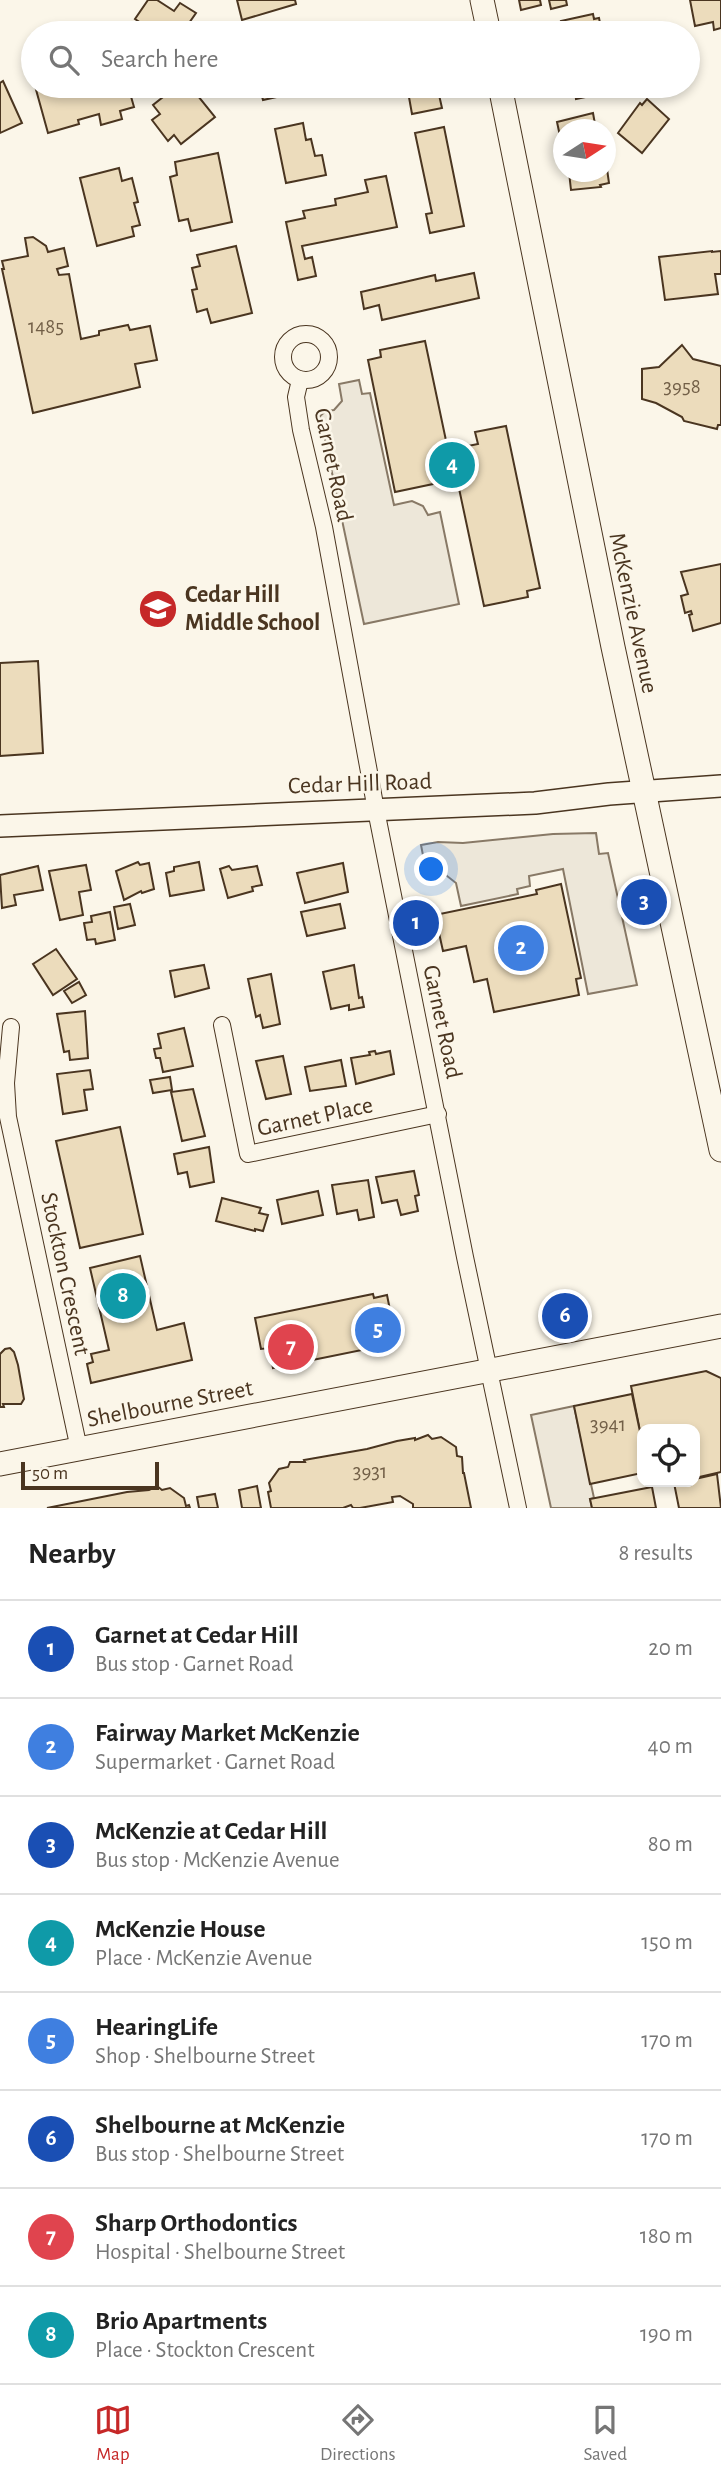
<!DOCTYPE html>
<html lang="en">
<head>
<meta charset="utf-8">
<style>
  :root { --surface:#fff; --page:#f6f6f6; --text:#222; --muted:#767676; --line:#e0e0e0; --accent:#c62828 }
  body { margin:0; font-family:"Alegreya Sans",sans-serif; background:var(--page); color:var(--text) }
  .controls { position:absolute; right:21px; bottom:21px; display:grid; overflow:hidden; border-radius:14px; box-shadow:0 4px 10px #0003 }
  .controls button { width:63px; height:63px; display:grid; place-items:center; padding:0; border:0; border-bottom:2px solid var(--line); background:var(--surface); color:var(--text); font:35px sans-serif }
  .compass { position:absolute; left:553px; top:119px; width:63px; height:63px; border-radius:50%; background:var(--surface); box-shadow:0 4px 10px #0003; rotate:78deg }
  .scale { position:absolute; left:21px; bottom:18px; width:138px; box-sizing:border-box; padding-left:7px; border:4px solid #4a3520; border-top:0; font-size:19px; line-height:24px; white-space:nowrap; color:#4a3520; -webkit-text-stroke:5px #fbf6e9; paint-order:stroke }
  .you { position:absolute; left:432px; top:870px; width:24px; height:24px; margin:-18px; border:5px solid #fff; border-radius:50%; background:#1a73e8; box-shadow:0 0 0 10px #1a73e833 }
  .badge { display:grid; place-items:center; width:46px; height:46px; border-radius:50%; background:var(--accent); color:#fff; font-size:23px; font-weight:700 }
  .pin { position:absolute; translate:-50% -50%; border:4px solid #fff; box-shadow:0 2px 7px #0006 }
  .list { margin:0; padding:0; list-style:none }
  h2 { display:flex; justify-content:space-between; align-items:center; height:91px; margin:0; padding:0 28px; font-size:30px }
  h2 small { font-size:23px; font-weight:400; color:var(--muted) }
  .list li { display:grid; grid-template-columns:46px 1fr auto; gap:21px; align-items:center; box-sizing:border-box; height:98px; padding:0 28px; border-top:2px solid var(--line) }
  .list b { display:block; font-size:26px; white-space:nowrap }
  .list p { margin:0; font-size:23px; white-space:nowrap; color:var(--muted) }
  .list em { font-size:23px; font-style:normal; color:var(--muted) }
  .icon { flex:none; width:38px; height:38px; fill:none; stroke:currentColor; stroke-width:2; stroke-linecap:round; stroke-linejoin:round }
  .map { position:relative; flex:none; width:721px; height:1508px; overflow:hidden }
  .search { position:absolute; background:var(--surface); box-shadow:0 4px 10px #0003; left:21px; right:21px; top:21px; height:77px; display:flex; align-items:center; gap:18px; box-sizing:border-box; padding:0 24px; border-radius:38px; color:var(--muted); font-size:26px }
  .sheet { height:875px; background:var(--surface) }
  nav { display:flex; justify-content:space-around; align-items:center; box-sizing:border-box; height:98px; border-top:2px solid var(--line); background:var(--surface); font-size:19px; color:var(--muted) }
  nav a { display:grid; justify-items:center; gap:4px }
  nav .on { color:var(--accent) }
  .map>svg:first-child { display:block }
  .parking { fill:#ede7d9; stroke:#887966; stroke-width:2 }
  .building { fill:#ecdcbc; stroke:#4a3520; stroke-width:2 }
  .lines { fill:none; stroke-linecap:round; stroke-linejoin:round }
  .minor-casing { stroke:#4a3520; stroke-width:18 }
  .tertiary-casing { stroke:#4a3520; stroke-width:24 }
  .secondary-casing { stroke:#4a3520; stroke-width:25 }
  .minor { stroke:#fbf6e9; stroke-width:16 }
  .tertiary { stroke:#fbf6e9; stroke-width:21 }
  .secondary { stroke:#fbf6e9; stroke-width:23 }
  .labels { text-anchor:middle; dominant-baseline:central; stroke-width:5; stroke-linejoin:round; paint-order:stroke }
  .number-label { font-size:21px; fill:#725f47 }
  .street-label { font-size:24px; fill:#4a3520; stroke:#fbf6e9 }
  .poi-label { font-size:24px; font-weight:bold; fill:#4a3520; stroke:#fbf6e9; text-anchor:start }
</style>
</head>
<body>
<div class="map">
<svg width="721" height="1508" viewBox="0 0 721 1508">
  <rect width="100%" height="100%" fill="#fbf6e9"/>
  <!-- parking -->
  <g class="parking">
    <polygon points="359,380 362,394 370,393 394,505 412,501 423,506 428,515 440,512 459,604 364,624 320,416 326,411 334,410 342,401 339,384"/>
    <polygon points="596,833 599,854 608,853 637,985 588,994 563,869 529,876 530,886 517,889 518,894 461,906 456,883 442,872 427,876 421,845 438,842 463,843 553,834"/>
    <polygon points="574,1406 594,1498 590,1499 592,1508 551,1508 531,1415"/>
  </g>
  <!-- building -->
  <g class="building">
    <polygon points="148,0 157,0 174,11 180,3 196,13 182,33 175,33 167,28 164,33 156,33 135,19"/>
    <polygon points="237,0 295,0 296,4 242,20"/>
    <polygon points="519,0 540,0 541,5 521,10"/>
    <polygon points="549,0 566,0 567,5 551,9"/>
    <polygon points="690,0 721,0 721,28 714,30 713,22 695,26"/>
    <polygon points="593,14 594,19 599,18 602,33 546,33 563,30 561,21"/>
    <polygon points="3,81 22,123 0,133 0,83"/>
    <polygon points="35,86 128,86 134,107 120,111 122,119 101,125 99,114 78,120 79,124 48,133"/>
    <polygon points="177,86 190,86 215,117 181,144 174,135 168,141 152,120 160,114 153,105"/>
    <polygon points="259,86 326,86 263,100"/>
    <polygon points="407,86 437,86 442,108 412,114"/>
    <polygon points="556,86 613,86 608,87 609,92 576,99 575,92 558,95"/>
    <polygon points="647,99 669,119 642,153 618,133 640,103 642,105"/>
    <polygon points="593,113 596,130 564,130 564,155 557,122"/>
    <polygon points="303,123 306,140 311,139 315,156 322,155 326,175 286,183 275,129"/>
    <polygon points="444,127 464,226 430,233 426,214 432,213 415,133"/>
    <polygon points="218,153 232,222 191,231 188,219 179,221 170,177 177,175 175,162"/>
    <polygon points="606,162 609,183 600,185 601,187 571,190 569,172 606,172"/>
    <polygon points="119,168 122,181 132,178 138,202 134,203 140,225 132,227 134,236 97,246 80,178"/>
    <polygon points="386,176 397,227 302,246 305,259 312,257 316,276 298,280 286,222 305,218 303,211 336,205 335,199 368,192 365,180"/>
    <polygon points="33,237 46,246 48,252 64,248 68,266 57,269 59,275 69,274 81,339 99,335 99,331 128,325 130,330 150,326 157,360 135,364 140,387 33,413 2,269 4,269 2,261 28,256 25,238"/>
    <polygon points="236,246 252,313 211,323 207,309 197,312 192,290 197,289 192,268 200,266 197,255"/>
    <polygon points="712,251 712,252 721,251 721,274 715,274 718,294 665,300 659,257"/>
    <polygon points="474,273 479,298 382,320 379,305 364,309 361,292 435,275 436,281"/>
    <polygon points="425,341 448,450 478,444 475,432 506,426 540,588 527,591 528,597 484,606 457,479 395,492 368,360 381,357 380,350"/>
    <polygon points="682,345 693,359 721,366 721,425 718,425 717,429 684,421 682,417 656,403 642,399 642,369 659,367"/>
    <polygon points="721,564 721,623 693,631 689,615 692,614 691,611 685,613 681,596 688,594 681,572"/>
    <polygon points="38,661 43,753 0,756 0,663"/>
    <polygon points="138,862 140,865 149,863 154,889 142,893 141,891 124,900 116,871"/>
    <polygon points="199,862 204,890 170,896 166,873 174,871 174,867"/>
    <polygon points="343,863 348,892 305,903 297,873"/>
    <polygon points="86,865 91,890 79,892 83,915 60,920 49,871"/>
    <polygon points="38,866 43,890 14,895 16,905 2,908 0,875"/>
    <polygon points="229,866 232,870 257,866 262,885 252,887 253,891 228,898 220,869"/>
    <polygon points="561,884 581,978 576,979 579,995 494,1012 487,979 474,982 466,946 443,951 435,915 537,894 536,890"/>
    <polygon points="130,904 135,925 118,929 114,907"/>
    <polygon points="340,904 345,928 307,936 301,912"/>
    <polygon points="110,912 115,940 96,944 95,939 87,940 84,923 92,922 91,916"/>
    <polygon points="56,949 77,979 53,995 33,964"/>
    <polygon points="204,965 209,988 175,997 170,971"/>
    <polygon points="354,965 359,998 362,997 364,1007 349,1010 349,1005 331,1009 323,972"/>
    <polygon points="271,974 280,1024 263,1028 260,1015 256,1017 248,979"/>
    <polygon points="79,982 86,995 72,1003 64,991"/>
    <polygon points="85,1011 88,1058 70,1060 69,1051 64,1052 57,1014"/>
    <polygon points="184,1028 193,1066 163,1072 160,1058 156,1058 154,1049 161,1048 158,1034"/>
    <polygon points="375,1051 376,1054 390,1051 394,1074 356,1084 351,1058 370,1055 369,1052"/>
    <polygon points="283,1056 291,1094 266,1099 256,1061"/>
    <polygon points="341,1060 346,1086 310,1091 305,1067"/>
    <polygon points="90,1070 93,1089 84,1090 87,1110 63,1114 57,1074"/>
    <polygon points="170,1077 172,1090 153,1093 150,1080"/>
    <polygon points="193,1089 205,1136 182,1141 171,1092"/>
    <polygon points="120,1127 143,1234 80,1248 56,1141"/>
    <polygon points="209,1147 214,1182 190,1187 187,1172 178,1174 174,1154"/>
    <polygon points="414,1171 419,1195 415,1196 418,1211 401,1215 397,1200 382,1203 376,1177"/>
    <polygon points="368,1180 374,1217 359,1220 357,1210 337,1214 332,1185"/>
    <polygon points="318,1191 323,1215 282,1224 277,1200"/>
    <polygon points="222,1198 261,1208 259,1213 268,1215 263,1231 255,1229 255,1231 216,1221"/>
    <polygon points="140,1256 157,1330 184,1323 192,1360 91,1383 87,1364 93,1362 91,1354 109,1350 90,1268"/>
    <polygon points="373,1294 374,1298 387,1295 396,1340 362,1347 362,1350 273,1368 269,1348 261,1349 255,1318"/>
    <polygon points="10,1348 14,1352 18,1365 24,1399 21,1404 3,1404 4,1407 0,1407 0,1354 5,1349"/>
    <polygon points="706,1371 721,1378 721,1472 695,1478 695,1429 642,1429 642,1441 631,1386"/>
    <polygon points="632,1394 642,1441 642,1473 590,1484 574,1406"/>
    <polygon points="428,1435 432,1439 441,1437 456,1447 457,1456 462,1457 463,1473 464,1473 471,1508 413,1508 413,1504 400,1496 392,1497 393,1502 360,1508 353,1508 351,1505 343,1508 271,1508 268,1492 271,1491 269,1483 279,1469 288,1467 290,1462 305,1462 304,1460 367,1449 397,1441 415,1438 415,1440"/>
    <polygon points="717,1474 721,1508 679,1508 674,1483 695,1482 695,1479"/>
    <polygon points="157,1486 162,1490 170,1488 184,1498 186,1506 189,1505 190,1508 47,1508 127,1492 149,1490"/>
    <polygon points="257,1486 261,1508 242,1508 239,1490"/>
    <polygon points="652,1487 656,1508 592,1508 590,1499"/>
    <polygon points="215,1494 218,1508 199,1508 197,1497"/>
  </g>
  <g class="lines">
    <!-- minor casing -->
    <g class="minor-casing">
      <g id="minor">
        <circle cx="306" cy="357" r="23"/>
        <polyline points="300,380 296,397 301,430 324,527 376,810 465,1257 518,1508"/>
        <polyline points="222,1025 248,1154 438,1114"/>
        <polyline points="11,1027 6,1083 8,1117 79,1449"/>
      </g>
    </g>
    <!-- tertiary casing -->
    <g class="tertiary-casing">
      <polyline id="tertiary" points="0,826 535,803 609,794 721,786"/>
    </g>
    <!-- secondary casing -->
    <g class="secondary-casing">
      <g id="secondary">
        <polyline points="482,0 489,33"/>
        <polyline points="500,86 613,647 721,1150"/>
        <polyline points="0,1464 721,1326"/>
      </g>
    </g>
    <!-- minor -->
    <use href="#minor" class="minor"/>
    <!-- tertiary -->
    <use href="#tertiary" class="tertiary"/>
    <!-- secondary -->
    <use href="#secondary" class="secondary"/>
  </g>
  <!-- icons -->
  <defs>
    <g id="school-disc" transform="scale(2.0125)"><circle r="9.5" fill="#c62828" stroke="#fbf6e9"/><path d="M0-5L7-2L0 1L-7-2ZM-4 1L0 2.5L4 1V4Q0 6-4 4Z" fill="#fff"/></g>
  </defs>
  <g fill-rule="evenodd">
    <use href="#school-disc" x="158" y="609"/>
  </g>
  <g class="labels">
    <!-- number labels -->
    <g class="number-label">
      <text x="46" y="326">1485</text>
      <text x="682" y="386">3958</text>
      <text x="608" y="1424">3941</text>
      <text x="370" y="1471">3931</text>
    </g>
    <!-- street labels -->
    <g class="street-label">
      <text transform="translate(333 465) rotate(78)">Garnet Road</text>
      <text transform="translate(633 613) rotate(78)">McKenzie Avenue</text>
      <text transform="translate(360 784) rotate(-2)">Cedar Hill Road</text>
      <text transform="translate(442 1022) rotate(78)">Garnet Road</text>
      <text transform="translate(315 1117) rotate(-12)">Garnet Place</text>
      <text transform="translate(65 1274) rotate(78)">Stockton Crescent</text>
      <text transform="translate(170 1404) rotate(-11)">Shelbourne Street</text>
    </g>
    <!-- poi labels -->
    <g class="poi-label">
      <text x="185" y="595">Cedar Hill<tspan x="185" dy="28">Middle School</tspan></text>
    </g>
  </g>
</svg>
<div class="controls">
<button><svg class="icon" aria-label="locate" viewBox="0 0 24 24"><circle cx="12" cy="12" r="6"/><path d="M12 2v4M12 18v4M2 12h4M18 12h4"/></svg></button>
</div>
<svg class="compass" viewBox="-18 -18 36 36"><path d="M0-13l5 13h-10z" fill="#e53935"/><path d="M0 13l5-13h-10z" fill="#767676"/></svg>
<div class="scale">50 m</div>
<div class="you"></div>
<div class="pin badge" style="left:416px;top:923px;background:#1a4fb4">1</div>
<div class="pin badge" style="left:521px;top:948px;background:#3f7fe0">2</div>
<div class="pin badge" style="left:644px;top:902px;background:#1a4fb4">3</div>
<div class="pin badge" style="left:452px;top:465px;background:#0f9aa8">4</div>
<div class="pin badge" style="left:378px;top:1330px;background:#3f7fe0">5</div>
<div class="pin badge" style="left:565px;top:1316px;background:#1a4fb4">6</div>
<div class="pin badge" style="left:291px;top:1347px;background:#e0444e">7</div>
<div class="pin badge" style="left:123px;top:1296px;background:#0f9aa8">8</div>
<div class="search"><svg class="icon" aria-label="search" viewBox="0 0 24 24"><circle cx="10" cy="10" r="6"/><path d="M15 15l6 6"/></svg>Search here</div>
</div>
<section class="sheet">
<h2>Nearby<small>8 results</small></h2>
<ul class="list">
<li><span class="badge" style="background:#1a4fb4">1</span><div><b>Garnet at Cedar Hill</b><p>Bus stop · Garnet Road</p></div><em>20 m</em></li>
<li><span class="badge" style="background:#3f7fe0">2</span><div><b>Fairway Market McKenzie</b><p>Supermarket · Garnet Road</p></div><em>40 m</em></li>
<li><span class="badge" style="background:#1a4fb4">3</span><div><b>McKenzie at Cedar Hill</b><p>Bus stop · McKenzie Avenue</p></div><em>80 m</em></li>
<li><span class="badge" style="background:#0f9aa8">4</span><div><b>McKenzie House</b><p>Place · McKenzie Avenue</p></div><em>150 m</em></li>
<li><span class="badge" style="background:#3f7fe0">5</span><div><b>HearingLife</b><p>Shop · Shelbourne Street</p></div><em>170 m</em></li>
<li><span class="badge" style="background:#1a4fb4">6</span><div><b>Shelbourne at McKenzie</b><p>Bus stop · Shelbourne Street</p></div><em>170 m</em></li>
<li><span class="badge" style="background:#e0444e">7</span><div><b>Sharp Orthodontics</b><p>Hospital · Shelbourne Street</p></div><em>180 m</em></li>
<li><span class="badge" style="background:#0f9aa8">8</span><div><b>Brio Apartments</b><p>Place · Stockton Crescent</p></div><em>190 m</em></li>
</ul>
</section>
<nav>
<a class="on"><svg class="icon" aria-label="map" viewBox="0 0 24 24"><path d="M3 6l6-2 6 2 6-2v14l-6 2-6-2-6 2zM9 4v14M15 6v14"/></svg>Map</a>
<a><svg class="icon" aria-label="directions" viewBox="0 0 24 24"><path d="M12 3l9 9-9 9-9-9zM9 14v-3h6M13 9l2 2-2 2"/></svg>Directions</a>
<a><svg class="icon" aria-label="saved" viewBox="0 0 24 24"><path d="M7 4h10v16l-5-4-5 4z"/></svg>Saved</a>
</nav>
</body>
</html>
